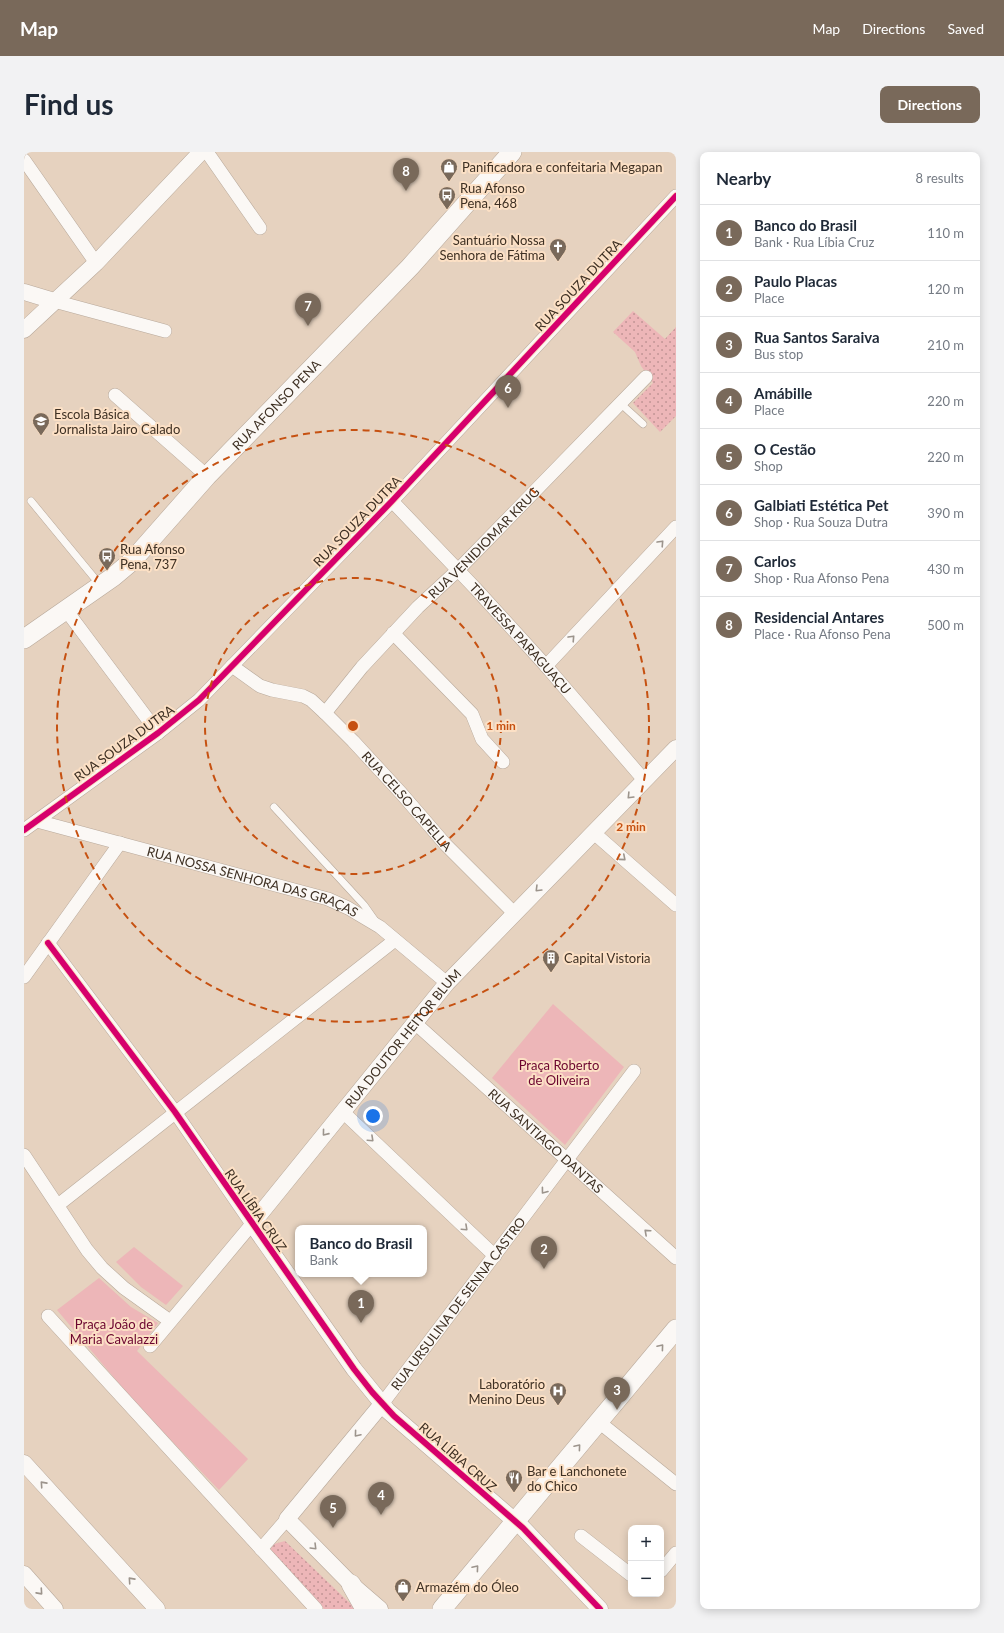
<!DOCTYPE html>
<html lang="en">
<head>
<meta charset="utf-8">
<style>
  :root { --surface:#fff; --page:#f2f2f3; --text:#1f2937; --muted:#747a83; --line:#e0e1e3; --accent:#79695a }
  body { margin:0; font-family:Lato,sans-serif; background:var(--page); color:var(--text) }
  .controls { position:absolute; right:12px; bottom:12px; display:grid; overflow:hidden; border-radius:8px; box-shadow:0 2px 10px #0003 }
  .controls button { width:36px; height:36px; display:grid; place-items:center; padding:0; border:0; border-bottom:1px solid var(--line); background:var(--surface); color:var(--text); font:20px sans-serif }
  .you { position:absolute; left:349px; top:964px; width:14px; height:14px; margin:-10px; border:3px solid #fff; border-radius:50%; background:#1a73e8; box-shadow:0 0 0 6px #1a73e833 }
  .badge { display:grid; place-items:center; width:26px; height:26px; border-radius:50%; background:var(--accent); color:#fff; font-size:13px; font-weight:700 }
  .pin { position:absolute; translate:-50% -33px; filter:drop-shadow(0 1px 2px #0008) }
  .pin::after { content:''; position:absolute; top:21px; width:14px; height:12px; background:inherit; clip-path:polygon(0 0,100% 0,50% 100%) }
  .popup { position:absolute; left:271px; top:1073px; width:132px; height:52px; box-sizing:border-box; display:grid; place-content:center; border-radius:8px; background:var(--surface); filter:drop-shadow(0 1px 3px #0005); font-size:13px; white-space:nowrap; color:var(--muted) }
  .popup b { font-size:15px; color:var(--text) }
  .popup::after { content:''; position:absolute; left:50%; top:100%; margin-left:-8px; border:8px solid transparent; border-top-color:var(--surface) }
  .list { margin:0; padding:0; list-style:none }
  h2 { display:flex; justify-content:space-between; align-items:center; height:52px; margin:0; padding:0 16px; font-size:17px }
  h2 small { font-size:13px; font-weight:400; color:var(--muted) }
  .list li { display:grid; grid-template-columns:26px 1fr auto; gap:12px; align-items:center; box-sizing:border-box; height:56px; padding:0 16px; border-top:1px solid var(--line) }
  .list b { display:block; font-size:15px; white-space:nowrap }
  .list p { margin:0; font-size:13px; white-space:nowrap; color:var(--muted) }
  .list em { font-size:13px; font-style:normal; color:var(--muted) }
  .map { position:relative; flex:none; width:652px; height:1457px; overflow:hidden; border-radius:8px }
  header { display:flex; align-items:center; gap:24px; box-sizing:border-box; height:56px; padding:0 20px; background:var(--accent); color:#fff }
  header strong { font-size:19px }
  nav { display:flex; gap:22px; margin-inline-start:auto; font-size:14px }
  .intro { display:flex; align-items:center; justify-content:space-between; box-sizing:border-box; height:96px; padding:0 24px }
  h1 { margin:0; font-size:28px }
  .button { padding:10px 18px; border-radius:8px; background:var(--accent); color:#fff; font-size:14px; font-weight:700 }
  main { display:flex; gap:24px; padding:0 24px }
  aside { flex:1; background:var(--surface); border-radius:8px; box-shadow:0 2px 10px #0003 }
  .map>svg:first-child { display:block }
  .grass { fill:url(#grass-dots) }
  .green { fill:#edb6b8 }
  .lines { fill:none; stroke-linecap:round; stroke-linejoin:round }
  .service-casing { stroke:#b8a99b; stroke-width:8 }
  .minor-casing { stroke:#b8a99b; stroke-width:14 }
  .tertiary-casing { stroke:#b8a99b; stroke-width:17 }
  .secondary-casing { stroke:#b8a99b; stroke-width:20 }
  .service { stroke:#fbf8f5; stroke-width:7 }
  .minor { stroke:#fbf8f5; stroke-width:13 }
  .tertiary { stroke:#fbf8f5; stroke-width:16 }
  .secondary { stroke:#fbf8f5; stroke-width:19 }
  .cycleway-casing { stroke:#fce0c5; stroke-width:8 }
  .cycleway { stroke:#d6006c; stroke-width:6 }
  .oneway { stroke:#9c948c }
  .ring { fill:none; stroke:#c65111; stroke-width:2; stroke-dasharray:7 5 }
  .labels { text-anchor:middle; dominant-baseline:central; stroke-width:4; stroke-linejoin:round; paint-order:stroke }
  .poi-label { font-size:13px; fill:#3e3023; stroke:#fce0c5; text-anchor:start }
  .street-label { font-size:13px; fill:#3e3023; stroke:#fce0c5 }
  .park-label { font-size:13px; fill:#6b042f; stroke:#fce0c5 }
  .centre { fill:#c65111; stroke:#fce0c5; stroke-width:2 }
  .ring-label { font-size:12px; text-anchor:middle; font-weight:bold; fill:#c65111; stroke:#fce0c5; stroke-width:4; stroke-linejoin:round; paint-order:stroke }
</style>
</head>
<body>
<header>
<strong>Map</strong>
<nav><a>Map</a><a>Directions</a><a>Saved</a></nav>
</header>
<div class="intro"><h1>Find us</h1><a class="button">Directions</a></div>
<main>
<div class="map">
<svg width="652" height="1457" viewBox="0 0 652 1457">
  <defs>
    <pattern id="grass-dots" width="8" height="8" patternUnits="userSpaceOnUse"><rect width="8" height="8" fill="#edb6b8"/><path d="M2 2h.1M6 6h.1" fill="none" stroke="#c19495" stroke-width="1.8" stroke-linecap="round"/></pattern>
  </defs>
  <rect width="100%" height="100%" fill="#e6d2bf"/>
  <!-- grass -->
  <g class="grass">
    <polygon points="609,159 641,187 652,175 652,264 636,280 609,251 629,231 617,214 611,200 589,180"/>
    <polygon points="261,1389 332,1457 300,1457 244,1400 250,1392"/>
  </g>
  <!-- green -->
  <g class="green">
    <polygon points="529,852 600,915 541,993 468,926"/>
    <polygon points="110,1095 159,1134 142,1153 117,1135 92,1110"/>
    <polygon points="75,1126 107,1155 134,1171 113,1199 224,1307 195,1338 113,1253 33,1158"/>
  </g>
  <g class="lines">
    <!-- service casing -->
    <g class="service-casing">
      <g id="service">
        <polyline points="596,251 619,272"/>
        <polyline points="7,349 77,434"/>
        <polyline points="250,655 340,753 352,770"/>
      </g>
    </g>
    <!-- minor casing -->
    <g class="minor-casing">
      <g id="minor">
        <polyline points="183,0 236,76"/>
        <polyline points="0,8 72,111"/>
        <polyline points="30,149 141,179"/>
        <polyline points="91,243 183,324"/>
        <path id="s1" d="M368,349L452,437L522,514L620,628"/>
        <polyline points="42,458 134,581"/>
        <polyline points="369,481 448,562 458,587 479,610"/>
        <path id="s2" d="M208,514L236,534L248,538L279,544L287,548L301,561L329,589L377,641L422,693L490,761"/>
        <polyline points="522,514 652,375"/>
        <path id="s3" d="M301,561L338,515L394,455L434,418L622,225"/>
        <path id="s4" d="M13,669L304,747L324,756L356,775L423,831"/>
        <polyline points="0,678 134,581 175,548 368,349 652,44"/>
        <polyline points="570,681 652,753"/>
        <polyline points="24,791 151,960 228,1072 126,1194"/>
        <polyline points="0,825 96,691"/>
        <path id="s5" d="M391,871L652,1106"/>
        <polyline points="319,960 471,1104"/>
        <polyline points="0,1003 63,1098 78,1116 100,1136 146,1169"/>
        <polyline points="34,1053 371,788"/>
        <polyline points="24,1164 292,1457"/>
        <path id="s6" d="M358,1252L610,919"/>
        <polyline points="575,1270 652,1332"/>
        <polyline points="557,1384 607,1423"/>
        <polyline points="237,1397 263,1367"/>
        <polyline points="637,1419 652,1401"/>
      </g>
    </g>
    <!-- tertiary casing -->
    <g class="tertiary-casing">
      <g id="tertiary">
        <polyline points="0,140 30,149"/>
        <polyline points="0,178 72,111 177,0"/>
        <polyline points="0,1311 133,1457"/>
        <polyline points="0,1422 31,1457"/>
        <polyline points="356,1457 327,1432 263,1367 358,1252"/>
        <path id="s7" d="M576,1457L499,1376L364,1259L330,1217L228,1072L423,831L652,596"/>
      </g>
    </g>
    <!-- secondary casing -->
    <g class="secondary-casing">
      <g id="secondary">
        <path id="s8" d="M0,487L89,425L108,409L183,324L386,115L488,0"/>
        <polyline points="327,1432 341,1457"/>
        <polyline points="418,1457 652,1177"/>
      </g>
    </g>
    <!-- service -->
    <use href="#service" class="service"/>
    <!-- minor -->
    <use href="#minor" class="minor"/>
    <!-- tertiary -->
    <use href="#tertiary" class="tertiary"/>
    <!-- secondary -->
    <use href="#secondary" class="secondary"/>
    <!-- cycleway casing -->
    <g class="cycleway-casing">
      <g id="cycleway">
        <polyline points="0,678 134,581 175,548 368,349 652,44"/>
        <polyline points="24,791 151,960 330,1217 348,1240 370,1264 499,1376 576,1457"/>
      </g>
    </g>
    <!-- cycleway -->
    <use href="#cycleway" class="cycleway"/>
  </g>
  <!-- one-way arrows -->
  <defs><path id="oneway-chevron" d="M-2-3.5L2.5 0L-2 3.5" fill="none" stroke-width="1.6" stroke-linecap="round" stroke-linejoin="round"/></defs>
  <g class="oneway">
    <use href="#oneway-chevron" transform="translate(637 391) rotate(-47)"/>
    <use href="#oneway-chevron" transform="translate(548 486) rotate(-47)"/>
    <use href="#oneway-chevron" transform="translate(606 644) rotate(134)"/>
    <use href="#oneway-chevron" transform="translate(599 706) rotate(41)"/>
    <use href="#oneway-chevron" transform="translate(514 737) rotate(135)"/>
    <use href="#oneway-chevron" transform="translate(301 981) rotate(129)"/>
    <use href="#oneway-chevron" transform="translate(347 987) rotate(43)"/>
    <use href="#oneway-chevron" transform="translate(520 1039) rotate(127)"/>
    <use href="#oneway-chevron" transform="translate(441 1076) rotate(43)"/>
    <use href="#oneway-chevron" transform="translate(623 1080) rotate(-138)"/>
    <use href="#oneway-chevron" transform="translate(637 1195) rotate(-50)"/>
    <use href="#oneway-chevron" transform="translate(333 1282) rotate(130)"/>
    <use href="#oneway-chevron" transform="translate(554 1295) rotate(-50)"/>
    <use href="#oneway-chevron" transform="translate(19 1332) rotate(-132)"/>
    <use href="#oneway-chevron" transform="translate(290 1395) rotate(45)"/>
    <use href="#oneway-chevron" transform="translate(452 1416) rotate(-50)"/>
    <use href="#oneway-chevron" transform="translate(107 1428) rotate(-132)"/>
    <use href="#oneway-chevron" transform="translate(16 1440) rotate(48)"/>
  </g>
  <!-- distance rings -->
  <g class="ring">
    <circle cx="329" cy="574" r="148"/>
    <circle cx="329" cy="574" r="296"/>
  </g>
  <!-- icons -->
  <defs>
    <g id="shop-pin" transform="scale(0.9)"><path d="M0 17L-7.5 6A9.5 9.5 0 1 1 7.5 6Z" fill="#79695a" stroke="#fce0c5"/><path d="M-5-2.5h2.3a2.7 3.5 0 0 1 5.4 0H5L5.5 6h-11ZM-1.5-2.5h3a1.5 2.3 0 0 0-3 0Z" fill="#fff"/></g>
    <g id="bus-pin" transform="scale(0.9)"><path d="M0 17L-7.5 6A9.5 9.5 0 1 1 7.5 6Z" fill="#79695a" stroke="#fce0c5"/><path d="M-5-6H5V4H4V6H2V4H-2V6H-4V4H-5ZM-3.5-4V0h7V-4ZM-3.5 1.2v1.5H-2V1.2ZM2 1.2v1.5H3.5V1.2Z" fill="#fff"/></g>
    <g id="church-pin" transform="scale(0.9)"><path d="M0 17L-7.5 6A9.5 9.5 0 1 1 7.5 6Z" fill="#79695a" stroke="#fce0c5"/><path d="M-1.2-6h2.4v3.5h3.3v2.4h-3.3V6h-2.4V-.1h-3.3v-2.4h3.3Z" fill="#fff"/></g>
    <g id="school-pin" transform="scale(0.9)"><path d="M0 17L-7.5 6A9.5 9.5 0 1 1 7.5 6Z" fill="#79695a" stroke="#fce0c5"/><path d="M0-5L7-2L0 1L-7-2ZM-4 1L0 2.5L4 1V4Q0 6-4 4Z" fill="#fff"/></g>
    <g id="building-pin" transform="scale(0.9)"><path d="M0 17L-7.5 6A9.5 9.5 0 1 1 7.5 6Z" fill="#79695a" stroke="#fce0c5"/><path d="M-4-6H4V6H1V3H-1V6H-4ZM-2.5-4.3h1.7v1.8h-1.7ZM.8-4.3h1.7v1.8H.8ZM-2.5-1h1.7V.8h-1.7ZM.8-1h1.7V.8H.8Z" fill="#fff"/></g>
    <g id="hospital-pin" transform="scale(0.9)"><path d="M0 17L-7.5 6A9.5 9.5 0 1 1 7.5 6Z" fill="#79695a" stroke="#fce0c5"/><path d="M-5-5h3v3.5h4V-5h3V5h-3V1.5h-4V5h-3Z" fill="#fff"/></g>
    <g id="restaurant-pin" transform="scale(0.9)"><path d="M0 17L-7.5 6A9.5 9.5 0 1 1 7.5 6Z" fill="#79695a" stroke="#fce0c5"/><path d="M-5-6h1v4h1v-4h1v4h1v-4h1v5L-1.5 .5V6h-2V.5L-5-1ZM5-6V6H3V1.5H1.5Q1.5-4 5-6Z" fill="#fff"/></g>
  </defs>
  <g fill-rule="evenodd">
    <use href="#shop-pin" x="425" y="15"/>
    <use href="#bus-pin" x="423" y="43"/>
    <use href="#church-pin" x="534" y="95"/>
    <use href="#school-pin" x="17" y="269"/>
    <use href="#bus-pin" x="83" y="404"/>
    <use href="#building-pin" x="527" y="806"/>
    <use href="#hospital-pin" x="534" y="1239"/>
    <use href="#restaurant-pin" x="490" y="1326"/>
    <use href="#shop-pin" x="379" y="1435"/>
  </g>
  <g class="labels">
    <!-- poi labels -->
    <g class="poi-label">
      <text x="438" y="15">Panificadora e confeitaria Megapan</text>
      <text x="436" y="36">Rua Afonso<tspan x="436" dy="15">Pena, 468</tspan></text>
      <text x="521" y="88" text-anchor="end">Santuário Nossa<tspan x="521" dy="15">Senhora de Fátima</tspan></text>
      <text x="30" y="262">Escola Básica<tspan x="30" dy="15">Jornalista Jairo Calado</tspan></text>
      <text x="96" y="397">Rua Afonso<tspan x="96" dy="15">Pena, 737</tspan></text>
      <text x="540" y="806">Capital Vistoria</text>
      <text x="521" y="1232" text-anchor="end">Laboratório<tspan x="521" dy="15">Menino Deus</tspan></text>
      <text x="503" y="1319">Bar e Lanchonete<tspan x="503" dy="15">do Chico</tspan></text>
      <text x="392" y="1435">Armazém do Óleo</text>
    </g>
    <!-- street labels -->
    <g class="street-label">
      <text transform="translate(554 133) rotate(-47)">RUA SOUZA DUTRA</text>
      <text stroke="none"><textPath href="#s8" startOffset="346">RUA AFONSO PENA</textPath></text>
      <text transform="translate(333 369) rotate(-46)">RUA SOUZA DUTRA</text>
      <text stroke="none"><textPath href="#s3" startOffset="233">RUA VENIDIOMAR KRUG</textPath></text>
      <text stroke="none"><textPath href="#s1" startOffset="188">TRAVESSA PARAGUAÇU</textPath></text>
      <text transform="translate(100 591) rotate(-36)">RUA SOUZA DUTRA</text>
      <text stroke="none"><textPath href="#s2" startOffset="227">RUA CELSO CAPELLA</textPath></text>
      <text stroke="none"><textPath href="#s4" startOffset="224">RUA NOSSA SENHORA DAS GRAÇAS</textPath></text>
      <text stroke="none"><textPath href="#s7" startOffset="761">RUA DOUTOR HEITOR BLUM</textPath></text>
      <text stroke="none"><textPath href="#s5" startOffset="176">RUA SANTIAGO DANTAS</textPath></text>
      <text transform="translate(232 1058) rotate(55)">RUA LÍBIA CRUZ</text>
      <text stroke="none"><textPath href="#s6" startOffset="126">RUA URSULINA DE SENNA CASTRO</textPath></text>
      <text transform="translate(434 1305) rotate(41)">RUA LÍBIA CRUZ</text>
    </g>
    <!-- park labels -->
    <g class="park-label">
      <text x="535" y="913">Praça Roberto<tspan x="535" dy="15">de Oliveira</tspan></text>
      <text x="90" y="1172">Praça João de<tspan x="90" dy="15">Maria Cavalazzi</tspan></text>
    </g>
  </g>
  <circle cx="329" cy="574" r="6" class="centre"/>
  <g class="ring-label">
    <text x="477" y="578">1 min</text>
    <text x="607" y="679">2 min</text>
  </g>
</svg>
<div class="controls">
<button>+</button>
<button>−</button>
</div>
<div class="you"></div>
<div class="pin badge" style="left:337px;top:1171px">1</div>
<div class="popup"><b>Banco do Brasil</b>Bank</div>
<div class="pin badge" style="left:520px;top:1117px">2</div>
<div class="pin badge" style="left:593px;top:1258px">3</div>
<div class="pin badge" style="left:357px;top:1363px">4</div>
<div class="pin badge" style="left:309px;top:1376px">5</div>
<div class="pin badge" style="left:484px;top:256px">6</div>
<div class="pin badge" style="left:284px;top:174px">7</div>
<div class="pin badge" style="left:382px;top:39px">8</div>
</div>
<aside>
<h2>Nearby<small>8 results</small></h2>
<ul class="list">
<li><span class="badge">1</span><div><b>Banco do Brasil</b><p>Bank · Rua Líbia Cruz</p></div><em>110 m</em></li>
<li><span class="badge">2</span><div><b>Paulo Placas</b><p>Place</p></div><em>120 m</em></li>
<li><span class="badge">3</span><div><b>Rua Santos Saraiva</b><p>Bus stop</p></div><em>210 m</em></li>
<li><span class="badge">4</span><div><b>Amábille</b><p>Place</p></div><em>220 m</em></li>
<li><span class="badge">5</span><div><b>O Cestão</b><p>Shop</p></div><em>220 m</em></li>
<li><span class="badge">6</span><div><b>Galbiati Estética Pet</b><p>Shop · Rua Souza Dutra</p></div><em>390 m</em></li>
<li><span class="badge">7</span><div><b>Carlos</b><p>Shop · Rua Afonso Pena</p></div><em>430 m</em></li>
<li><span class="badge">8</span><div><b>Residencial Antares</b><p>Place · Rua Afonso Pena</p></div><em>500 m</em></li>
</ul>
</aside>
</main>
</body>
</html>
